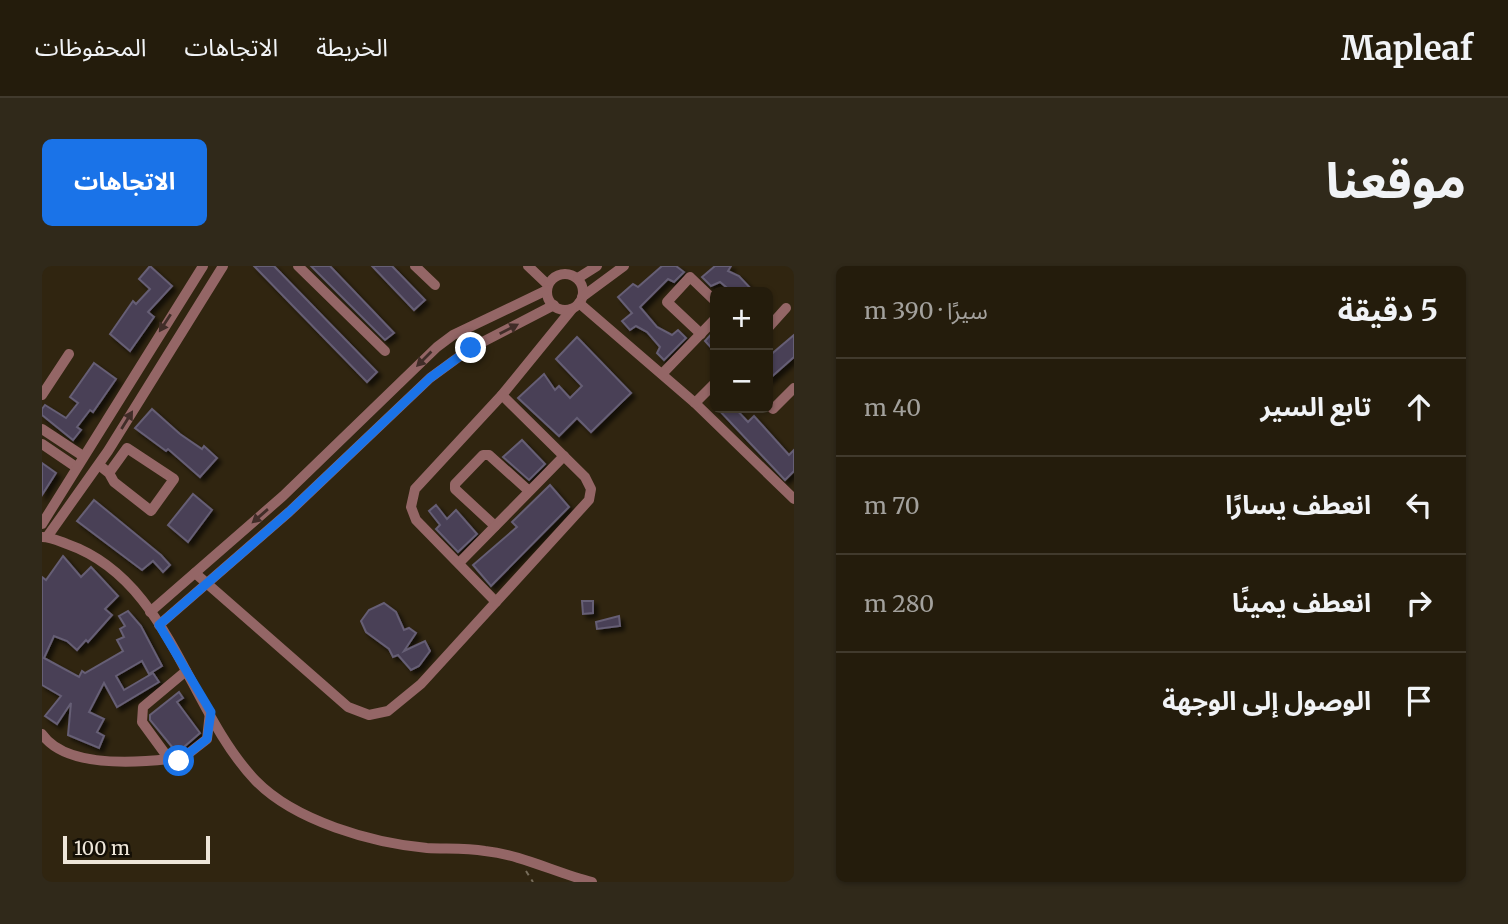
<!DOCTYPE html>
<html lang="ar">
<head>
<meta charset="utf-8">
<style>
  :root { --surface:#241c0c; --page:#30291a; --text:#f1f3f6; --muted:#a3a19d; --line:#413a2d; --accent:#1a73e8 }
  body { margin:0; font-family:Merriweather,"Noto Sans Arabic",serif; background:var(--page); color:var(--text); direction:rtl }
  .controls { position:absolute; right:21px; top:21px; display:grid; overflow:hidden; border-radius:10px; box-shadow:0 2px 5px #0004 }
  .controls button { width:63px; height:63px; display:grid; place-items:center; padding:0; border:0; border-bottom:2px solid var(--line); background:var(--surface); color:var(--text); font:35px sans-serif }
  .scale { position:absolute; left:21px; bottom:18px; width:147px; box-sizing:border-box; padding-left:7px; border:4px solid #eee6d9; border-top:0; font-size:19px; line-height:24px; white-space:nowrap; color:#eee6d9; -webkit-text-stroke:5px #140f06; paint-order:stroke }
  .stop { position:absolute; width:21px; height:21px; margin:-16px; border:5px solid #1a73e8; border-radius:50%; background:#fff }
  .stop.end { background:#1a73e8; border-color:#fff; box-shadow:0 2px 7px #0008 }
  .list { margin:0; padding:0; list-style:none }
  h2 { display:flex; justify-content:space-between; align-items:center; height:91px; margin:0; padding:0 28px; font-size:30px }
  h2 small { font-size:23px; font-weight:400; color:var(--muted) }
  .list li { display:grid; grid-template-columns:46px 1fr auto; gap:21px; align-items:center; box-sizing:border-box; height:98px; padding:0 28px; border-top:2px solid var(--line) }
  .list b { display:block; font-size:26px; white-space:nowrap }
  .list em { font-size:23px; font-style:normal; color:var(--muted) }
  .icon { flex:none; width:38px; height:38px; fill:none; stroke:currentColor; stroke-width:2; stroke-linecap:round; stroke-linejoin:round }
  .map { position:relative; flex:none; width:752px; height:616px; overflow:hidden; direction:ltr; border-radius:10px }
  header { display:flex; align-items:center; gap:42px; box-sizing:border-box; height:98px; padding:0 35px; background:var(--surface); border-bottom:2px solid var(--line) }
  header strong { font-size:33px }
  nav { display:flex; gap:38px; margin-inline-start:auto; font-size:24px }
  .intro { display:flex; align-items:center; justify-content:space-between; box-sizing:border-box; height:168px; padding:0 42px }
  h1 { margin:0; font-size:49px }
  .button { padding:18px 32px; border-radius:10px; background:var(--accent); color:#fff; font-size:24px; font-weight:700 }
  main { display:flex; gap:42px; padding:0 42px }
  aside { flex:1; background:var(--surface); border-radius:10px; box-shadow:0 2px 5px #0004 }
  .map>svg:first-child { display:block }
  .building { fill:#494157; stroke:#665e75; stroke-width:2; filter:url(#shadow) }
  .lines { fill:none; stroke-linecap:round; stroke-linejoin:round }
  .path { stroke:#776d5b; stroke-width:2; stroke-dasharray:5 5; stroke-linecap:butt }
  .minor { stroke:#946666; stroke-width:10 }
  .oneway { fill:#412d28 }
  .route { stroke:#1a73e8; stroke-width:9 }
</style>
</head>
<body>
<header>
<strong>Mapleaf</strong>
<nav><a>الخريطة</a><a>الاتجاهات</a><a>المحفوظات</a></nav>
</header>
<div class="intro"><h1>موقعنا</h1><a class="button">الاتجاهات</a></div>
<main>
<aside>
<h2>5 دقيقة<small>سيرًا · 390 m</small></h2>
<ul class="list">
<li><svg class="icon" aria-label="ahead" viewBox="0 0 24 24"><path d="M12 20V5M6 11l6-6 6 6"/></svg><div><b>تابع السير</b></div><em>40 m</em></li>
<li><svg class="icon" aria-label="left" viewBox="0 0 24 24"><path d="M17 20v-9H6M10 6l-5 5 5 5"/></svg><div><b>انعطف يسارًا</b></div><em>70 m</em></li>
<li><svg class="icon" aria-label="right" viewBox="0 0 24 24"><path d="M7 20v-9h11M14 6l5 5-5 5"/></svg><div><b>انعطف يمينًا</b></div><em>280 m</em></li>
<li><svg class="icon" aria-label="arrive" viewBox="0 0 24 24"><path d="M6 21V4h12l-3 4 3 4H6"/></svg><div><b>الوصول إلى الوجهة</b></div></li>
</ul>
</aside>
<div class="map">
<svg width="752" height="616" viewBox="0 0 752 616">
  <defs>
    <filter id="shadow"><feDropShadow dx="4" dy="4" stdDeviation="2" flood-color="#0009"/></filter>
  </defs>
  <rect width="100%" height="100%" fill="#302510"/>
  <!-- building -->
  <g class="building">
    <polygon points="108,0 130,20 106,46 112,51 88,85 68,68 91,35 94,38 108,23 97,13"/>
    <polygon points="212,0 232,0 335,106 325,116"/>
    <polygon points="269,0 288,0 352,67 343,74"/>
    <polygon points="330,0 350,0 383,34 372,44"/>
    <polygon points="620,0 634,0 642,6 632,16 626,13 598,41 615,61 630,69 636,64 644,72 622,94 615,87 618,81 605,66 594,60 588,64 580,55 590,47 576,31 591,18 596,21"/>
    <polygon points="673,0 689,0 686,5 697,10 712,26 690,26 678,16 669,20 660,11"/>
    <polygon points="673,64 673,86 663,75"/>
    <polygon points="752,69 752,91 726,114 726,91"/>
    <polygon points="535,71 589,127 549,166 535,152 517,170 476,132 502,108 513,124 517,120 528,132 540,120 514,93"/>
    <polygon points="52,97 74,113 51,146 48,144 35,161 39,164 31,174 0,149 0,143 3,139 24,152 36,137 28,131"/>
    <polygon points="675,142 693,142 706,156 712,150 747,189 752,184 752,205 743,214"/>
    <polygon points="110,143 138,168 160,183 162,180 175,192 158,211 126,183 124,185 93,162"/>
    <polygon points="480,174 503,198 487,214 461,191"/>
    <polygon points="0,197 14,207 0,229"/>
    <polygon points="508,219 527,241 449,320 431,299 475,261 470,256"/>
    <polygon points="151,228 170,244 146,276 126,259"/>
    <polygon points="52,234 119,289 128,299 121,306 111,295 100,304 35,255"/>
    <polygon points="394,239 405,253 414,244 435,268 416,286 394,263 398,259 387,245"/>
    <polygon points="21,290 39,311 49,301 76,330 63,343 70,349 46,376 44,374 35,384 25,375 12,370 2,392 37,411 40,405 43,407 81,385 75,374 82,371 78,363 83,360 77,350 86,345 99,360 120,400 107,408 100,395 74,410 82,424 111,407 117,416 75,441 62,417 47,446 62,453 55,466 62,470 57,482 26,469 29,437 15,458 3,450 19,430 0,419 0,311 4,314"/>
    <polygon points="540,335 551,335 551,347 541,348"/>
    <polygon points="342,337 354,346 362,364 367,362 374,367 362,385 383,375 388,385 377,400 369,404 356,389 351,391 347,383 324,366 319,355 327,344"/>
    <polygon points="577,350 578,360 555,363 554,356"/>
    <polygon points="137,426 141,432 135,436 158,467 135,487 108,454 108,449"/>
  </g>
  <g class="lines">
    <!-- path -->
    <polyline class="path" points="484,605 491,616"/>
    <!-- minor -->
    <g class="minor">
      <polyline points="256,0 343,85"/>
      <polyline points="373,0 393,19"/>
      <polyline points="486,0 506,19"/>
      <circle cx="523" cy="26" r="18"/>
      <polyline points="536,12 555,0"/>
      <polyline points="540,31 582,0"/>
      <polyline points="537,37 653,137 752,233"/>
      <polyline points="726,62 744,42"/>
      <polyline points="659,68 625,36 648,11 673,35"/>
      <polyline points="620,108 673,53"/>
      <polyline points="0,129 27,88"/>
      <polyline points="653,137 673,117"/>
      <polyline points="726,138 731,143 752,122"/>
      <polyline points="0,163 41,190"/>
      <polyline points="0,178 34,201"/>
      <polyline points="57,199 67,207 72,216 109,245 132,213 85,182 67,207"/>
      <polyline points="0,258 161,0"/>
      <polyline points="453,260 413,223 413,218 441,189 447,189 487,225"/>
      <path d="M0,271C9,271 17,275 25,278C128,314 145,443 214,515C253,555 330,577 385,582C404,583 424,582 443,585C480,589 514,607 550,616"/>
      <polyline points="5,271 66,185 181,0"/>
      <polyline points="417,297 522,190"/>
      <polyline points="153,307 306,441 327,449 346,445 379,418 547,234 549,223 543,211 460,129"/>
      <polyline points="454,336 374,254 369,241 373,223 460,129 530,43"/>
      <polyline points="108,346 241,230 395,81 411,69 505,24"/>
      <polyline points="117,359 247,246 388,112 429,82 512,39"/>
      <polyline points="144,405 101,441 100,456 127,493 137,495 165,473 168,446"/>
      <path d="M0,468C23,501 91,497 127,493"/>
    </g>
  </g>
  <!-- one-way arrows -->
  <defs><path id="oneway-solid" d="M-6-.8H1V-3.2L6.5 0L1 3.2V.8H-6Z" transform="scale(1.75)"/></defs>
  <g class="oneway">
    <use href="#oneway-solid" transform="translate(123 57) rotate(123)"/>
    <use href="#oneway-solid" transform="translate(467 63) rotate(-27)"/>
    <use href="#oneway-solid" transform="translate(382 93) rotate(135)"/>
    <use href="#oneway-solid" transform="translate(85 154) rotate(-58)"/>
    <use href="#oneway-solid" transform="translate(218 250) rotate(139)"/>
  </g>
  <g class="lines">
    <!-- route -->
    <polyline class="route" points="137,495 165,473 169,446 117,359 247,246 388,112 429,82"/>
  </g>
</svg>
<div class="controls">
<button>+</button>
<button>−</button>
</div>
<div class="scale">100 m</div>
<div class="stop" style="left:137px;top:495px"></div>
<div class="stop end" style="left:429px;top:82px"></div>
</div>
</main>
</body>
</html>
